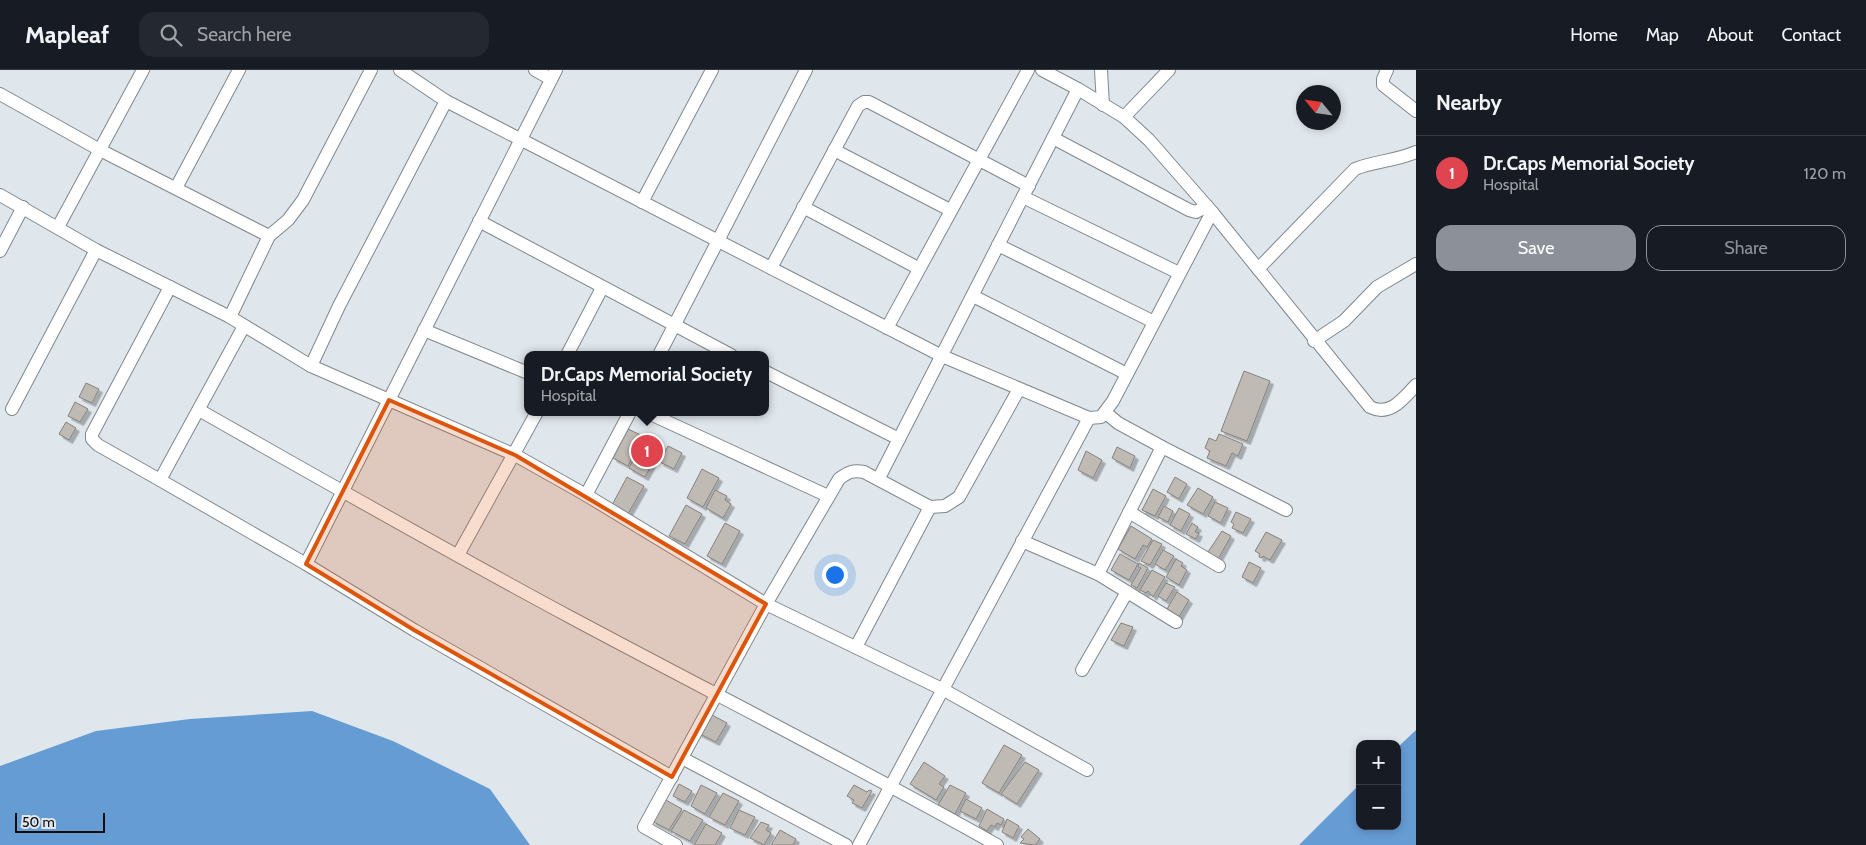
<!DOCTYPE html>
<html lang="en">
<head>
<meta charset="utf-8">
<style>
  :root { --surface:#171b24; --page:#242831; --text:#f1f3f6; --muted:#9ea1a6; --line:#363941; --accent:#8c9099 }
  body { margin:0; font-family:Cabin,sans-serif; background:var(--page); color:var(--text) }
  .controls { position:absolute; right:15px; bottom:15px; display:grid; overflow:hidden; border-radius:10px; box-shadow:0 2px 8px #0003 }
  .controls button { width:45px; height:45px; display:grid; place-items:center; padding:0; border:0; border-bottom:1px solid var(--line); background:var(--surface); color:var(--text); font:25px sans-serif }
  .compass { position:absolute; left:1296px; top:15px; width:45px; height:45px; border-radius:50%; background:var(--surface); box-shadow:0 2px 8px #0003; rotate:299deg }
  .scale { position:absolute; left:15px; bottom:12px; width:90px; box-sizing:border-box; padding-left:5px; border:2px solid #0a0c0e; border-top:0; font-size:14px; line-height:18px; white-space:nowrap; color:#0a0c0e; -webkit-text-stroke:4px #e0e7ec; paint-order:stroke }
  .you { position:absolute; left:834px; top:504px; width:18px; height:18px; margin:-12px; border:4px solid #fff; border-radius:50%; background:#1a73e8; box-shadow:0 0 0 8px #1a73e833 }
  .badge { display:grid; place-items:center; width:32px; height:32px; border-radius:50%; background:var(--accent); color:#fff; font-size:16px; font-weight:700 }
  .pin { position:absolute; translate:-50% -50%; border:2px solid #fff; box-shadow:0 1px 5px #0006 }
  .popup { position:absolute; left:524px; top:281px; width:245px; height:65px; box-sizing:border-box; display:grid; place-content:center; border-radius:10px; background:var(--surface); filter:drop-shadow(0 1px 4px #0005); font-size:16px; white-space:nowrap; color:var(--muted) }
  .popup b { font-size:19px; color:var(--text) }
  .popup::after { content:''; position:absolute; left:50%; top:100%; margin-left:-10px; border:10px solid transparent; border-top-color:var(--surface) }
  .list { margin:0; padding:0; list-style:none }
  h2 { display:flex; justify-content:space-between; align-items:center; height:65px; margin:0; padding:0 20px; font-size:21px }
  h2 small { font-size:16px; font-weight:400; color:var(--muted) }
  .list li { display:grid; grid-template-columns:32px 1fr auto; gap:15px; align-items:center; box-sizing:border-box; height:75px; padding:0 20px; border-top:1px solid var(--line) }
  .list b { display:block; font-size:19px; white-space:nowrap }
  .list p { margin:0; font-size:16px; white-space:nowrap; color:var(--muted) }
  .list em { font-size:16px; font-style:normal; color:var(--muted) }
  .actions { display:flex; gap:10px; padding:15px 20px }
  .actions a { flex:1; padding:11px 0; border:1px solid var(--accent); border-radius:15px; text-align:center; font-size:18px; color:var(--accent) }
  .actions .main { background:var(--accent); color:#fff }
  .icon { flex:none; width:28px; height:28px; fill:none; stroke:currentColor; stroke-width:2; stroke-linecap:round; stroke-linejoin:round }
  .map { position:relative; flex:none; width:1416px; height:775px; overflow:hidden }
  header { display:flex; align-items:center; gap:30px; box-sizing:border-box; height:70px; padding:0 25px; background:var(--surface); border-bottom:1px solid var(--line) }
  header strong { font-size:24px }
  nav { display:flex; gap:28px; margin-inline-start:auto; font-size:18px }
  .search { width:350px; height:45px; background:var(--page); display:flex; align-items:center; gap:12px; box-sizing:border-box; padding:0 18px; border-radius:15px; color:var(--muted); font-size:19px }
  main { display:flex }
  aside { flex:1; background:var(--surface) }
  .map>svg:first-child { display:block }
  .water { fill:#669cd4 }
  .building { fill:#bfbab3; stroke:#86817b; filter:url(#shadow) }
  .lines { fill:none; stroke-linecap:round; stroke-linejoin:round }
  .minor-casing { stroke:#81888d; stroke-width:14 }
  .minor { stroke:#fff; stroke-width:12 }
  .marked { fill:#dd550c; fill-opacity:0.2; stroke:#dd550c; stroke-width:4; stroke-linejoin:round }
</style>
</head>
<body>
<header>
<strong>Mapleaf</strong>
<div class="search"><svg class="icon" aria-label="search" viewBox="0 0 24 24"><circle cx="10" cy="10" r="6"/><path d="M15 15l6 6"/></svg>Search here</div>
<nav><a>Home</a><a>Map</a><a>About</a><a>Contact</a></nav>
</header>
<main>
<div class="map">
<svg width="1416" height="775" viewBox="0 0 1416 775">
  <defs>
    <filter id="shadow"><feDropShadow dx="3.5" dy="3.5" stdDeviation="0" flood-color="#0004"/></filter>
  </defs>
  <rect width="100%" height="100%" fill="#e0e7ec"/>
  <!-- water -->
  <g class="water">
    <polygon points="312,641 393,671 490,719 530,775 0,775 0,696 96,661 190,649"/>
    <polygon points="1416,660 1416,775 1299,775 1360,714 1360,756 1397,756 1397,678"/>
  </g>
  <!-- building -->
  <g class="building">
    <polygon points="1244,301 1270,311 1247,371 1221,361"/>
    <polygon points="86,313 99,319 92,333 79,327"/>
    <polygon points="75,332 88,339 80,352 68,346"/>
    <polygon points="66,352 76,358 69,370 59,364"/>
    <polygon points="628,359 643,366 628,396 613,388"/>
    <polygon points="1219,364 1243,374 1238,386 1232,383 1226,396 1207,388 1210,381 1205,378 1209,368 1216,371"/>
    <polygon points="645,367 662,375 645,407 629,398"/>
    <polygon points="668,376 682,383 674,399 660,392"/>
    <polygon points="1117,377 1135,386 1130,398 1112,388"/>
    <polygon points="1086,381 1102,390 1093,408 1078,400"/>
    <polygon points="702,399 719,408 703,437 687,428"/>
    <polygon points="627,407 644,416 628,444 612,435"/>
    <polygon points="1175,407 1187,414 1179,429 1167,422"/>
    <polygon points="1198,418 1213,427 1203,444 1187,435"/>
    <polygon points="1153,419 1166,426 1155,446 1142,440"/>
    <polygon points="715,420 727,426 725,430 731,434 723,448 706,438"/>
    <polygon points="1215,432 1228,438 1221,453 1208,446"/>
    <polygon points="686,435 702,444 685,474 669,466"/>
    <polygon points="1164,436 1173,441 1168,452 1158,447"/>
    <polygon points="1179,438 1190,444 1181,461 1170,455"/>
    <polygon points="1236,442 1251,449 1243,463 1232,458 1234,454 1231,452"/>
    <polygon points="725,453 740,461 722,494 707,486"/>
    <polygon points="1192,453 1198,457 1195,462 1199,463 1196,469 1186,464"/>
    <polygon points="1131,456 1152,469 1147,477 1143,475 1135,489 1118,479"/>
    <polygon points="1222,461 1231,466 1217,491 1206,485"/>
    <polygon points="1266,462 1282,470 1270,490 1263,486 1262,488 1259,487 1260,484 1255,481"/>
    <polygon points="1153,470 1162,474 1150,495 1141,491"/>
    <polygon points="1163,480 1174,486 1165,500 1155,494"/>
    <polygon points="1120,484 1138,494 1129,510 1111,500"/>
    <polygon points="1176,489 1183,493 1181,496 1187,500 1179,515 1166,507"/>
    <polygon points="1249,492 1261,498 1253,513 1242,507"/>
    <polygon points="1139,493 1148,498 1137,518 1131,515 1141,498 1138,496"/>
    <polygon points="1152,500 1165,507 1153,527 1148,521 1146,523 1140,520"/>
    <polygon points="1166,513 1175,517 1166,531 1158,526"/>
    <polygon points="1177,522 1189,530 1179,547 1167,539"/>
    <polygon points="1121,553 1133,557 1124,576 1111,570"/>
    <polygon points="712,645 727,653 716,672 698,663 706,650 709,652"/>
    <polygon points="1004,675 1022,685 999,723 982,713"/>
    <polygon points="924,692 945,706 939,714 944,717 936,730 910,714"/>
    <polygon points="1025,692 1039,700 1017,734 1001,724"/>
    <polygon points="679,714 692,721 685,732 673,726"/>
    <polygon points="701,715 717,723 705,744 691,736"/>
    <polygon points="854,715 867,722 869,720 872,721 862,738 852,733 854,730 847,726"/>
    <polygon points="950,715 966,723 955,744 938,735"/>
    <polygon points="723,723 739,731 725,755 709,747"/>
    <polygon points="664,729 682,739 669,760 652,751"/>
    <polygon points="966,729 982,738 976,749 960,741"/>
    <polygon points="987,739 1004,749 1001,755 997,753 995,757 991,755 987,761 979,756"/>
    <polygon points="684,740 703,750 690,771 671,761"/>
    <polygon points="739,740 755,747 745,765 730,758"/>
    <polygon points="1007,749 1019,756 1013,768 1002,762"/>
    <polygon points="761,752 769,755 766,760 771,763 764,775 750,768"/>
    <polygon points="706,754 722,763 715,775 694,775"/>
    <polygon points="1028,759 1040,769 1035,775 1020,773 1024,769 1021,767"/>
    <polygon points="780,760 796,769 793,775 771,775"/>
  </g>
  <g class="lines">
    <!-- minor casing -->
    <g class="minor-casing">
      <g id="minor">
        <polyline points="400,0 446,31 942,286 1089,348 1101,347 1113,331 1212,142"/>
        <polyline points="535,0 551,9"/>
        <path d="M1042,0L1078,19L1124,47L1149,70L1212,142L1370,337C1390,347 1403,329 1416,315"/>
        <polyline points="1101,0 1103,35"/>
        <polyline points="1387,0 1383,9 1383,15 1416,41"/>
        <polyline points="0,24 100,80 269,166"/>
        <polyline points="1124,47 1169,0"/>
        <polyline points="1053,68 1189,140 1196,142 1207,136"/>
        <polyline points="834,80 950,140"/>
        <polyline points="176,118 239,0"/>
        <polyline points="0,125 96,180 230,247 311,296 389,330 556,0"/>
        <polyline points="1023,127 1179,203"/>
        <polyline points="642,132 712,0"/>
        <polyline points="803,137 918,198"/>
        <polyline points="479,151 731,285"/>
        <polyline points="58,157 143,0"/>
        <polyline points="998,175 1154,252"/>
        <polyline points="0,181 23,137"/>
        <polyline points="771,198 858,36 864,32 869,32 1029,116"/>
        <path d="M1258,199L1355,99C1375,91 1396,91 1416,82"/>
        <polyline points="973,226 1127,304"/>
        <polyline points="230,247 269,166 288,150 303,130 371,0"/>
        <polyline points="244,256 160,410 306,494 414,560 672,707"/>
        <polyline points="887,258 1028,0"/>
        <polyline points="424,260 528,303"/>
        <polyline points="1314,271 1344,251 1377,217 1416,194"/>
        <polyline points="567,285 602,218"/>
        <polyline points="659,285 806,0"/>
        <polyline points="311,296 339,236 446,31"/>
        <polyline points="766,302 899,369"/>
        <polyline points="12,339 96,180"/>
        <path d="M199,340C322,410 445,480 570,547C712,623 857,696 997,775"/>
        <polyline points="646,342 828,426"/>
        <polyline points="1106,343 1118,353 1162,377 1098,504 1176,552"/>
        <polyline points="1162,377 1286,440"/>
        <polyline points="879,408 1078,19"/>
        <polyline points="160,410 98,375 92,369 92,364 170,217"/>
        <polyline points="586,425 630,342"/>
        <polyline points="1129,442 1219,496"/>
        <polyline points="1022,471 1098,504"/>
        <polyline points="458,485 537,342"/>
        <polyline points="306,494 389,330 515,385 586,425 766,534 944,620 1087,700"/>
        <polyline points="856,577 930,437"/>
        <polyline points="1082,600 1127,522"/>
        <polyline points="682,688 846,775"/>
        <path d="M676,775L644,757L766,534L839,409C848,402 853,400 864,402L930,437L945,436L959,427L1019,319"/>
        <polyline points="859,775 1089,348"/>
      </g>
    </g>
    <!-- minor -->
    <use href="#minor" class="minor"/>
  </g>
  <!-- marked area -->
  <path class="marked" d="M389,330L515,385L766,534L672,707L414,560L306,494Z"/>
</svg>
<div class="controls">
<button>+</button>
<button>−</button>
</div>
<svg class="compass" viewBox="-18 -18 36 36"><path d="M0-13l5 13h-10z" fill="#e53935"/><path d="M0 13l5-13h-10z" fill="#9ea1a6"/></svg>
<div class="scale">50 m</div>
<div class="you"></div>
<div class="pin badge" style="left:647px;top:381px;background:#e0444e">1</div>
<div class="popup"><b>Dr.Caps Memorial Society</b>Hospital</div>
</div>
<aside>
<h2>Nearby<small></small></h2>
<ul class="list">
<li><span class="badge" style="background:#e0444e">1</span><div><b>Dr.Caps Memorial Society</b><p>Hospital</p></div><em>120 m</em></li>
</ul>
<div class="actions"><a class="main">Save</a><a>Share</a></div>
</aside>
</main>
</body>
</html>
